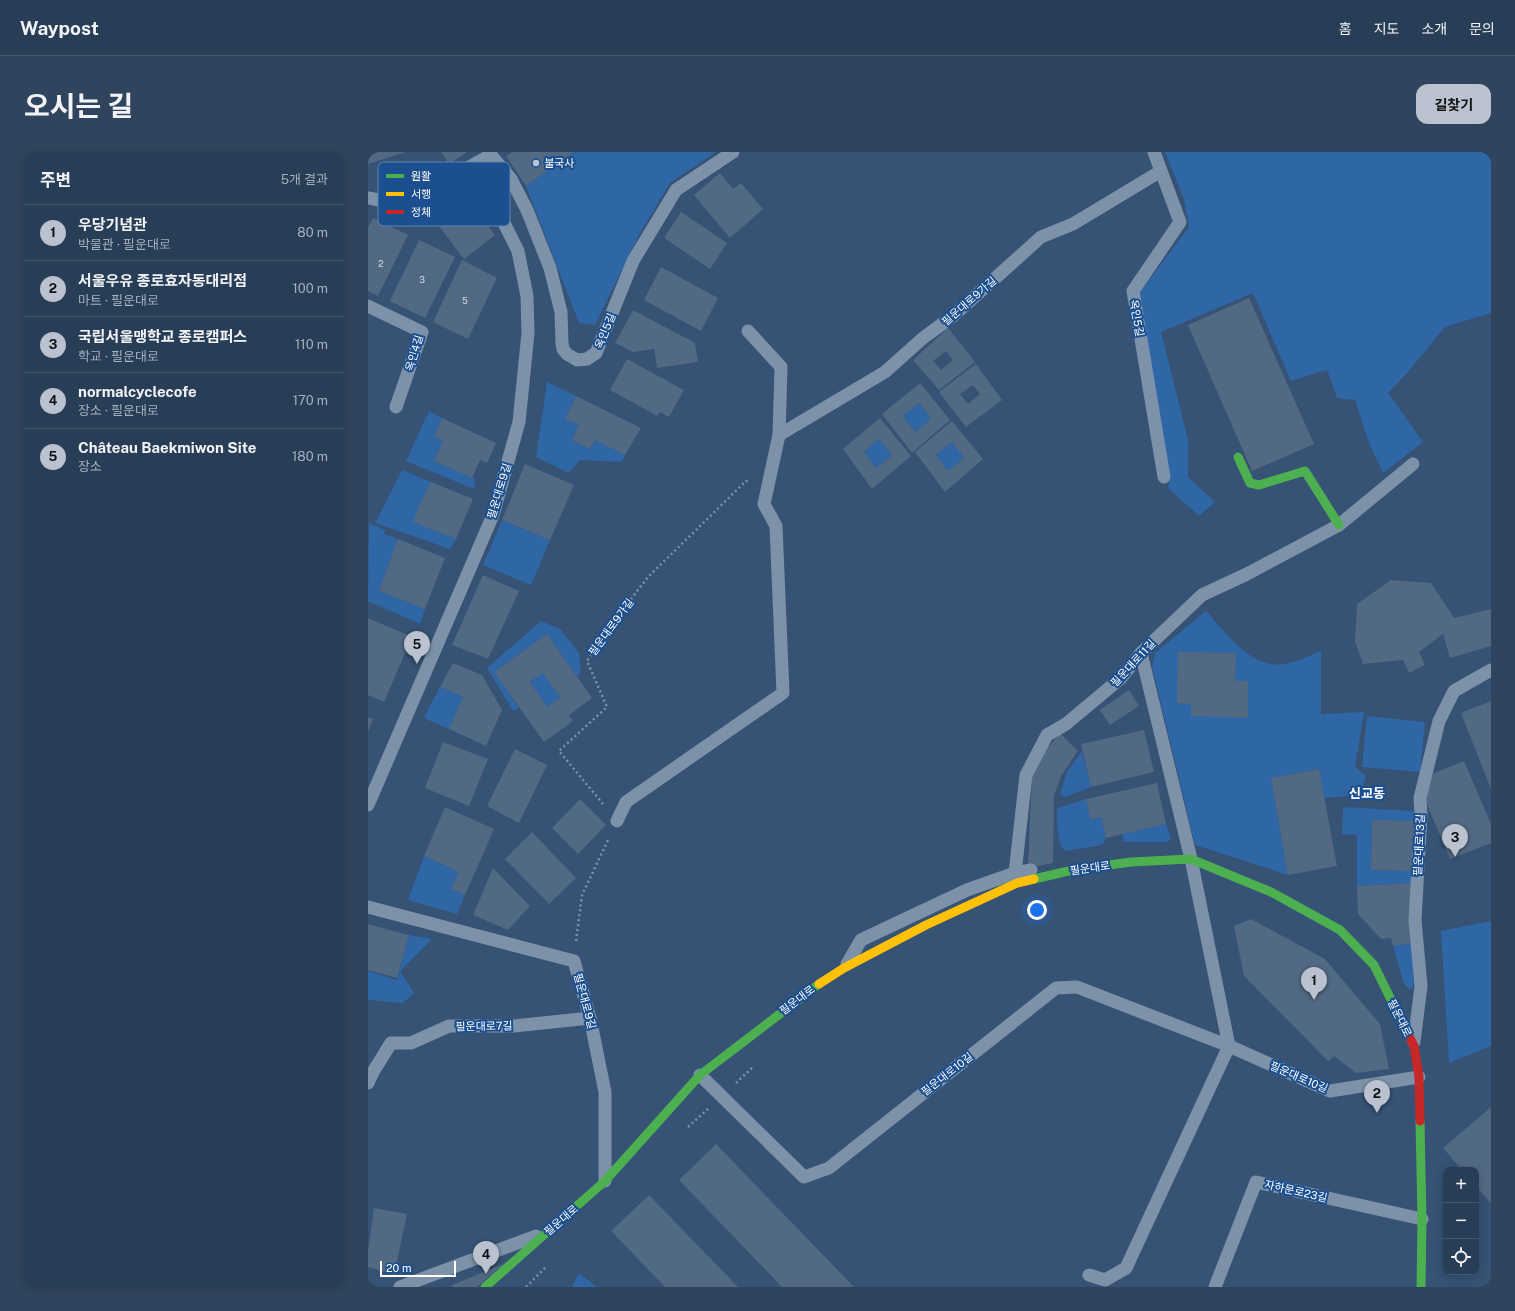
<!DOCTYPE html>
<html lang="ko">
<head>
<meta charset="utf-8">
<style>
  :root { --surface:#283e57; --page:#30455d; --text:#f1f3f6; --muted:#a5aeba; --line:#44576d; --accent:#b9c2ce }
  body { margin:0; font-family:"Public Sans","Noto Sans KR",sans-serif; background:var(--page); color:var(--text) }
  .controls { position:absolute; right:12px; bottom:12px; display:grid; overflow:hidden; border-radius:8px; box-shadow:0 2px 10px #0003 }
  .controls button { width:36px; height:36px; display:grid; place-items:center; padding:0; border:0; border-bottom:1px solid var(--line); background:var(--surface); color:var(--text); font:20px sans-serif }
  .scale { position:absolute; left:12px; bottom:10px; width:76px; box-sizing:border-box; padding-left:4px; border:2px solid #fff; border-top:0; font-size:11px; line-height:14px; white-space:nowrap; color:#fff; -webkit-text-stroke:3px #1b4f8f; paint-order:stroke }
  .you { position:absolute; left:669px; top:758px; width:14px; height:14px; margin:-10px; border:3px solid #fff; border-radius:50%; background:#1a73e8; box-shadow:0 0 0 6px #1a73e833 }
  .badge { display:grid; place-items:center; width:26px; height:26px; border-radius:50%; background:var(--accent); color:#111; font-size:13px; font-weight:700 }
  .pin { position:absolute; translate:-50% -33px; filter:drop-shadow(0 1px 2px #0008) }
  .pin::after { content:''; position:absolute; top:21px; width:14px; height:12px; background:inherit; clip-path:polygon(0 0,100% 0,50% 100%) }
  .list { margin:0; padding:0; list-style:none }
  h2 { display:flex; justify-content:space-between; align-items:center; height:52px; margin:0; padding:0 16px; font-size:17px }
  h2 small { font-size:13px; font-weight:400; color:var(--muted) }
  .list li { display:grid; grid-template-columns:26px 1fr auto; gap:12px; align-items:center; box-sizing:border-box; height:56px; padding:0 16px; border-top:1px solid var(--line) }
  .list b { display:block; font-size:15px; white-space:nowrap }
  .list p { margin:0; font-size:13px; white-space:nowrap; color:var(--muted) }
  .list em { font-size:13px; font-style:normal; color:var(--muted) }
  .icon { flex:none; width:22px; height:22px; fill:none; stroke:currentColor; stroke-width:2; stroke-linecap:round; stroke-linejoin:round }
  .map { position:relative; flex:none; width:1123px; height:1135px; overflow:hidden; border-radius:12px }
  header { display:flex; align-items:center; gap:24px; box-sizing:border-box; height:56px; padding:0 20px; background:var(--surface); border-bottom:1px solid var(--line) }
  header strong { font-size:19px }
  nav { display:flex; gap:22px; margin-inline-start:auto; font-size:14px }
  .intro { display:flex; align-items:center; justify-content:space-between; box-sizing:border-box; height:96px; padding:0 24px }
  h1 { margin:0; font-size:28px }
  .button { padding:10px 18px; border-radius:12px; background:var(--accent); color:#111; font-size:14px; font-weight:700 }
  main { display:flex; gap:24px; padding:0 24px }
  aside { flex:1; background:var(--surface); border-radius:12px; box-shadow:0 2px 10px #0003 }
  .map>svg:first-child { display:block }
  .green { fill:#2f66a5 }
  .building { fill:#526984; fill-rule:evenodd }
  .lines { fill:none; stroke-linecap:round; stroke-linejoin:round }
  .path { stroke:#7d92a8; stroke-width:2.5; stroke-dasharray:2 3; stroke-linecap:butt }
  .lane { stroke:#7d92a8; stroke-width:13 }
  .fast { stroke:#4caf50; stroke-width:9 }
  .slow { stroke:#ffc107; stroke-width:9 }
  .jam { stroke:#c62828; stroke-width:9 }
  .poi-dot { fill:#b9c2ce; stroke:#1b4f8f; stroke-width:1.5 }
  .labels { text-anchor:middle; dominant-baseline:central; stroke-width:4; stroke-linejoin:round; paint-order:stroke }
  .number-label { font-size:9px; fill:#d4dae0 }
  .poi-label { font-size:11px; fill:#fff; stroke:#1b4f8f; text-anchor:start }
  .street-label { font-size:11px; fill:#fff; stroke:#1b4f8f }
  .quarter-label { font-size:13px; font-weight:bold; fill:#fff; stroke:#1b4f8f }
  .key { fill:#1b4f8f; stroke:#5f84b1; stroke-width:1 }
  .key-label { font-size:11px; fill:#fff }
</style>
</head>
<body>
<header>
<strong>Waypost</strong>
<nav><a>홈</a><a>지도</a><a>소개</a><a>문의</a></nav>
</header>
<div class="intro"><h1>오시는 길</h1><a class="button">길찾기</a></div>
<main>
<aside>
<h2>주변<small>5개 결과</small></h2>
<ul class="list">
<li><span class="badge">1</span><div><b>우당기념관</b><p>박물관 · 필운대로</p></div><em>80 m</em></li>
<li><span class="badge">2</span><div><b>서울우유 종로효자동대리점</b><p>마트 · 필운대로</p></div><em>100 m</em></li>
<li><span class="badge">3</span><div><b>국립서울맹학교 종로캠퍼스</b><p>학교 · 필운대로</p></div><em>110 m</em></li>
<li><span class="badge">4</span><div><b>normalcyclecofe</b><p>장소 · 필운대로</p></div><em>170 m</em></li>
<li><span class="badge">5</span><div><b>Château Baekmiwon Site</b><p>장소</p></div><em>180 m</em></li>
</ul>
</aside>
<div class="map">
<svg width="1123" height="1135" viewBox="0 0 1123 1135">
  <rect width="100%" height="100%" fill="#365274"/>
  <!-- green -->
  <g class="green">
    <polygon points="206,0 348,0 302,31 271,83 227,173 211,171 158,34"/>
    <polygon points="797,0 1123,0 1123,161 1077,175 1040,220 1020,241 1055,290 1015,321 1001,291 987,248 969,246 959,218 923,229 885,141 793,180 820,288 820,325 847,350 831,364 800,336 802,324 770,143 821,75 816,47"/>
    <polygon points="179,230 208,244 197,267 211,273 204,288 222,297 227,288 257,303 254,310 212,308 201,321 168,305"/>
    <polygon points="551,251 563,267 547,280 535,264"/>
    <polygon points="61,259 74,266 66,284 75,288 66,309 107,327 106,337 38,309"/>
    <polygon points="511,287 524,303 508,316 496,300"/>
    <polygon points="584,290 596,306 580,319 568,303"/>
    <polygon points="34,318 63,330 88,387 82,397 7,371"/>
    <polygon points="134,368 182,388 163,433 115,413"/>
    <polygon points="1,371 17,378 16,382 30,387 11,439 57,457 52,472 0,449"/>
    <path d="M838,459C857,480 883,517 915,512C929,510 941,504 953,499V562L996,560L987,615L998,624L992,643L956,646L951,617L903,626L920,723L827,693L784,514L787,501Z"/>
    <polygon points="173,469 192,477 211,501 213,519 209,525 179,482 126,520 151,556 145,559 119,516"/>
    <polygon points="175,521 193,546 179,555 162,530"/>
    <polygon points="72,535 95,545 81,577 56,566"/>
    <polygon points="999,564 1057,570 1052,620 994,615"/>
    <polygon points="714,599 723,635 697,645 692,642 699,620"/>
    <path d="M718,647L722,667L733,665L738,686L736,691L729,694L697,699C687,689 690,670 689,657L693,655Z"/>
    <polygon points="975,655 1046,659 1045,669 1004,669 1003,718 1044,719 1044,731 989,734 989,683 974,682"/>
    <polygon points="798,672 803,686 799,690 756,690 754,682"/>
    <polygon points="56,704 91,720 83,737 97,743 89,762 40,748"/>
    <polygon points="1123,769 1123,894 1081,911 1073,779"/>
    <polygon points="41,783 64,787 32,819 46,841 35,851 0,848 0,819 29,828"/>
    <polygon points="1044,791 1046,831 1044,836 1041,837 1036,832 1025,794"/>
    <polygon points="211,1121 229,1135 204,1135"/>
  </g>
  <!-- building -->
  <g class="building">
    <polygon points="0,0 38,0 0,12"/>
    <polygon points="73,0 99,0 81,12"/>
    <polygon points="144,0 206,0 158,34 138,4"/>
    <polygon points="352,21 365,37 373,31 395,57 362,86 326,43"/>
    <polygon points="86,29 127,83 96,107 55,53"/>
    <polygon points="313,60 359,91 342,117 296,86"/>
    <polygon points="5,66 40,83 10,144 0,139 0,76"/>
    <polygon points="51,88 87,105 57,166 22,149"/>
    <polygon points="94,108 129,126 100,187 65,170"/>
    <polygon points="293,115 350,146 333,179 276,148"/>
    <polygon points="881,146 946,292 884,319 820,173"/>
    <polygon points="265,158 327,191 330,210 289,216 286,197 265,200 247,191"/>
    <path d="M580,176L607,210L571,238L545,208ZM578,199L585,208L573,218L565,209Z"/>
    <polygon points="259,207 316,238 301,265 292,260 289,264 242,238"/>
    <path d="M608,212L634,248L598,275L571,240ZM605,233L612,242L600,252L592,242Z"/>
    <path d="M552,231L582,268L544,301L514,262ZM551,251L563,267L547,280L535,264Z"/>
    <polygon points="208,244 273,276 257,303 227,288 222,297 204,288 211,273 197,267"/>
    <polygon points="74,266 128,291 119,311 112,308 104,326 66,309 75,288 66,284"/>
    <path d="M512,266L543,304L504,337L475,297ZM511,287L524,303L508,316L496,300Z"/>
    <path d="M584,269L615,307L577,340L547,300ZM584,290L596,306L580,319L568,303Z"/>
    <polygon points="157,312 206,333 182,388 134,368"/>
    <polygon points="63,330 105,347 88,387 45,370 51,354"/>
    <polygon points="30,387 77,406 57,457 11,439"/>
    <polygon points="115,423 151,439 120,507 84,493"/>
    <polygon points="1023,428 1063,431 1086,466 1123,457 1123,494 1082,506 1075,482 1051,500 1057,513 1041,521 1035,508 995,512 987,489 989,452"/>
    <polygon points="0,466 44,485 16,550 0,543"/>
    <path d="M179,482L224,546L201,563L205,569L176,590L126,520ZM175,521L193,546L179,555L162,530Z"/>
    <polygon points="810,500 868,501 867,529 880,529 880,566 823,564 823,552 809,551"/>
    <polygon points="85,511 114,523 134,558 118,594 81,577 95,545 72,535"/>
    <polygon points="761,538 771,554 742,573 732,558"/>
    <polygon points="1123,549 1123,637 1093,561"/>
    <polygon points="0,565 5,567 0,580"/>
    <polygon points="776,578 786,620 723,635 713,592"/>
    <polygon points="692,581 710,599 693,624 686,644 685,711 660,716 664,623 674,603"/>
    <polygon points="75,590 120,607 101,654 57,636"/>
    <polygon points="147,597 179,613 151,671 119,654"/>
    <polygon points="1096,609 1123,672 1123,691 1082,707 1055,643 1066,621"/>
    <polygon points="951,617 969,714 920,723 903,626"/>
    <polygon points="789,631 798,672 738,686 733,665 722,667 718,647"/>
    <polygon points="212,647 238,673 210,702 184,676"/>
    <polygon points="77,655 126,677 97,743 83,737 91,720 56,704"/>
    <polygon points="1004,668 1045,669 1044,719 1003,718"/>
    <polygon points="164,680 208,726 181,752 137,707"/>
    <polygon points="125,716 162,754 140,778 105,763"/>
    <polygon points="1044,731 1044,791 1025,794 1023,786 1013,787 990,762 989,734"/>
    <polygon points="883,767 957,807 1012,872 1021,917 988,921 966,904 960,909 876,824 866,774"/>
    <polygon points="0,772 41,783 29,826 0,818"/>
    <polygon points="1123,955 1123,1049 1122,1050 1108,1034 1108,1018 1094,1018 1075,996"/>
    <polygon points="348,992 486,1135 414,1135 311,1028"/>
    <polygon points="281,1043 370,1135 297,1135 243,1079"/>
    <polygon points="6,1056 39,1062 28,1114 28,1123 0,1115 0,1100"/>
    <polygon points="137,1111 109,1135 84,1135 84,1133"/>
  </g>
  <g class="lines">
    <!-- path -->
    <g class="path">
      <polyline points="235,652 191,599 239,555 219,509 233,486 280,425 378,329 380,329"/>
      <polyline points="208,789 214,743 241,686"/>
      <polyline points="368,931 385,915"/>
      <polyline points="320,975 340,957"/>
      <polyline points="158,1135 178,1115"/>
    </g>
    <!-- lane -->
    <g class="lane">
      <polyline points="786,0 812,70 765,139 796,325"/>
      <polyline points="0,46 27,51 103,14 123,3 143,27 159,58 182,116 193,160 194,191 195,197 199,202 209,208 219,207 228,201 265,109 308,38 365,0"/>
      <polyline points="0,154 54,180 28,255"/>
      <polyline points="411,283 517,220 555,186 585,164 673,85 705,72 793,19"/>
      <polyline points="0,653 125,363 151,270 160,181 159,144 150,99 130,59 103,14"/>
      <polyline points="249,669 258,650 415,541 408,374 396,352 411,283 413,215 380,179"/>
      <polyline points="663,718 647,721 658,623 679,583 698,572 753,526 773,501 834,443 879,422 971,373 1045,312"/>
      <polyline points="0,755 206,809 222,866 237,940 237,1029"/>
      <polyline points="479,812 493,788 599,738 647,721"/>
      <polyline points="1046,890 1053,834 1047,768 1053,663 1052,646 1071,569 1086,539 1123,518"/>
      <polyline points="332,923 436,1025 461,1016 688,836 709,835 861,894 962,939 1051,925"/>
      <polyline points="0,931 5,920 23,891 43,891 81,874 146,874 222,866"/>
      <polyline points="721,1123 737,1128 758,1116 861,894 823,707 773,501"/>
      <polyline points="32,1135 168,1084"/>
      <polyline points="847,1135 888,1030 1054,1067"/>
    </g>
    <!-- fast -->
    <g class="fast">
      <polyline points="870,305 882,331 891,333 937,319 971,373"/>
      <polyline points="666,727 705,718 763,710 823,707 903,740 972,778 1006,813 1036,874"/>
      <polyline points="1052,969 1054,1067 1053,1135"/>
      <polyline points="117,1135 237,1029 332,923 451,832"/>
    </g>
    <!-- slow -->
    <polyline class="slow" points="451,832 476,816 558,773 649,731 666,727"/>
    <!-- jam -->
    <polyline class="jam" points="1036,874 1046,894 1051,925 1052,969"/>
  </g>
  <!-- markers -->
  <circle class="poi-dot" cx="168" cy="11" r="4"/>
  <g class="labels">
    <!-- number labels -->
    <g class="number-label">
      <text x="13" y="111">2</text>
      <text x="54" y="127">3</text>
      <text x="97" y="148">5</text>
    </g>
    <!-- poi labels -->
    <g class="poi-label">
      <text x="176" y="11">불국사</text>
    </g>
    <!-- street labels -->
    <g class="street-label">
      <text transform="translate(601 149) rotate(-41)">필운대로9가길</text>
      <text transform="translate(769 166) rotate(80)">옥인5길</text>
      <text transform="translate(237 179) rotate(-68)">옥인5길</text>
      <text transform="translate(46 201) rotate(-74)">옥인4길</text>
      <text transform="translate(131 339) rotate(-73)">필운대로9길</text>
      <text transform="translate(243 475) rotate(-54)">필운대로9가길</text>
      <text transform="translate(765 511) rotate(-47)">필운대로11길</text>
      <text transform="translate(1051 693) rotate(-87)">필운대로13길</text>
      <text transform="translate(722 716) rotate(-8)">필운대로</text>
      <text transform="translate(429 848) rotate(-37)">필운대로</text>
      <text transform="translate(217 849) rotate(75)">필운대로9길</text>
      <text transform="translate(1032 866) rotate(64)">필운대로</text>
      <text transform="translate(116 874) rotate(-1)">필운대로7길</text>
      <text transform="translate(579 922) rotate(-38)">필운대로10길</text>
      <text transform="translate(931 925) rotate(23)">필운대로10길</text>
      <text transform="translate(928 1039) rotate(13)">자하문로23길</text>
      <text transform="translate(193 1068) rotate(-41)">필운대로</text>
    </g>
    <!-- quarter labels -->
    <g class="quarter-label">
      <text x="999" y="641">신교동</text>
    </g>
  </g>
  <!-- legend -->
  <rect x="10" y="10" width="132" height="64" rx="6" class="key"/>
  <rect x="18" y="22" width="18" height="4" fill="#4caf50"/>
  <rect x="18" y="40" width="18" height="4" fill="#ffc107"/>
  <rect x="18" y="58" width="18" height="4" fill="#c62828"/>
  <g class="key-label">
    <text x="43" y="28">원활</text>
    <text x="43" y="46">서행</text>
    <text x="43" y="64">정체</text>
  </g>
</svg>
<div class="controls">
<button>+</button>
<button>−</button>
<button><svg class="icon" aria-label="locate" viewBox="0 0 24 24"><circle cx="12" cy="12" r="6"/><path d="M12 2v4M12 18v4M2 12h4M18 12h4"/></svg></button>
</div>
<div class="scale">20 m</div>
<div class="you"></div>
<div class="pin badge" style="left:946px;top:848px">1</div>
<div class="pin badge" style="left:1009px;top:961px">2</div>
<div class="pin badge" style="left:1087px;top:705px">3</div>
<div class="pin badge" style="left:118px;top:1122px">4</div>
<div class="pin badge" style="left:49px;top:512px">5</div>
</div>
</main>
</body>
</html>
